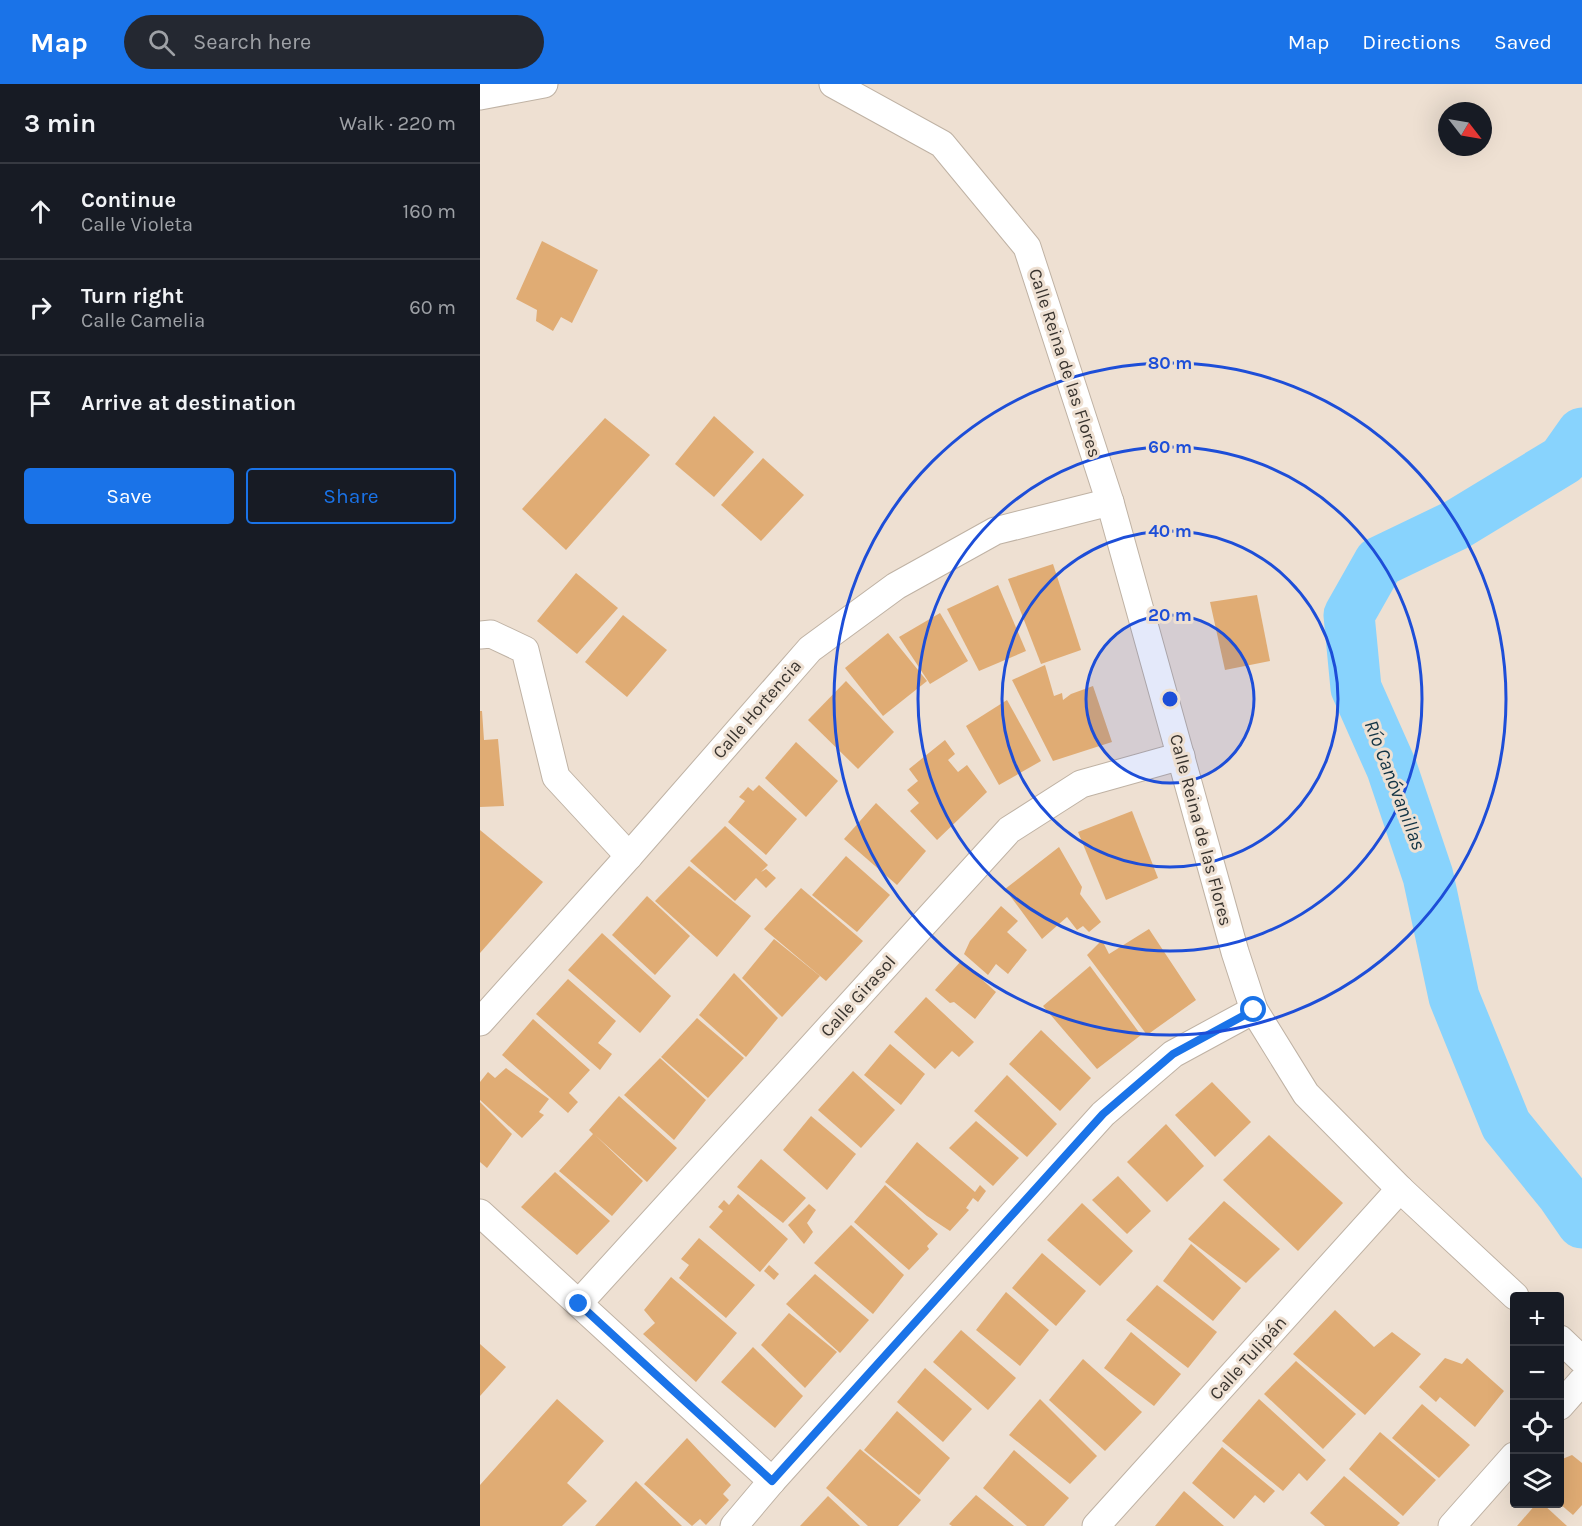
<!DOCTYPE html>
<html lang="en">
<head>
<meta charset="utf-8">
<style>
  :root { --surface:#171b24; --page:#242831; --text:#f1f3f6; --muted:#9ea1a6; --line:#363941; --accent:#1a73e8 }
  body { margin:0; font-family:Karla,sans-serif; background:var(--page); color:var(--text) }
  .controls { position:absolute; right:18px; bottom:18px; display:grid; overflow:hidden; border-radius:6px; box-shadow:0 6px 24px #0002 }
  .controls button { width:54px; height:54px; display:grid; place-items:center; padding:0; border:0; border-bottom:2px solid var(--line); background:var(--surface); color:var(--text); font:30px sans-serif }
  .compass { position:absolute; left:958px; top:18px; width:54px; height:54px; border-radius:50%; background:var(--surface); box-shadow:0 6px 24px #0002; rotate:121deg }
  .stop { position:absolute; width:18px; height:18px; margin:-14px; border:4px solid #1a73e8; border-radius:50%; background:#fff }
  .stop.end { background:#1a73e8; border-color:#fff; box-shadow:0 2px 6px #0008 }
  .list { margin:0; padding:0; list-style:none }
  h2 { display:flex; justify-content:space-between; align-items:center; height:78px; margin:0; padding:0 24px; font-size:26px }
  h2 small { font-size:20px; font-weight:400; color:var(--muted) }
  .list li { display:grid; grid-template-columns:39px 1fr auto; gap:18px; align-items:center; box-sizing:border-box; height:96px; padding:0 24px; border-top:2px solid var(--line) }
  .list b { display:block; font-size:22px; white-space:nowrap }
  .list p { margin:0; font-size:20px; white-space:nowrap; color:var(--muted) }
  .list em { font-size:20px; font-style:normal; color:var(--muted) }
  .actions { display:flex; gap:12px; padding:18px 24px }
  .actions a { flex:1; padding:14px 0; border:2px solid var(--accent); border-radius:6px; text-align:center; font-size:21px; color:var(--accent) }
  .actions .main { background:var(--accent); color:#fff }
  .icon { flex:none; width:33px; height:33px; fill:none; stroke:currentColor; stroke-width:2; stroke-linecap:round; stroke-linejoin:round }
  .map { position:relative; flex:none; width:1102px; height:1442px; overflow:hidden }
  header { display:flex; align-items:center; gap:36px; box-sizing:border-box; height:84px; padding:0 30px; background:var(--accent); color:#fff }
  header strong { font-size:28px }
  nav { display:flex; gap:33px; margin-inline-start:auto; font-size:21px }
  .search { width:420px; height:54px; background:var(--page); display:flex; align-items:center; gap:15px; box-sizing:border-box; padding:0 21px; border-radius:33px; color:var(--muted); font-size:22px }
  main { display:flex }
  aside { flex:1; background:var(--surface) }
  .map>svg:first-child { display:block }
  .lines { fill:none; stroke-linecap:round; stroke-linejoin:round }
  .river { stroke:#88d3fd; stroke-width:51 }
  .building { fill:#e0ac74 }
  .street-casing { stroke:#bfb2a4; stroke-width:29 }
  .street { stroke:#fff; stroke-width:27 }
  .route { stroke:#1a73e8; stroke-width:8 }
  .ring { fill:none; stroke:#1d4ed8; stroke-width:3 }
  .labels { text-anchor:middle; dominant-baseline:central; stroke-width:6; stroke-linejoin:round; paint-order:stroke }
  .street-label { font-size:18px; fill:#38332e; stroke:#eee0d2 }
  .water-label { font-size:20px; font-style:italic; fill:#123445; stroke:#eee0d2 }
  .centre { fill:#1d4ed8; stroke:#eee0d2; stroke-width:3 }
  .ring-label { font-size:18px; text-anchor:middle; font-weight:bold; fill:#1d4ed8; stroke:#eee0d2; stroke-width:6; stroke-linejoin:round; paint-order:stroke }
</style>
</head>
<body>
<header>
<strong>Map</strong>
<div class="search"><svg class="icon" aria-label="search" viewBox="0 0 24 24"><circle cx="10" cy="10" r="6"/><path d="M15 15l6 6"/></svg>Search here</div>
<nav><a>Map</a><a>Directions</a><a>Saved</a></nav>
</header>
<main>
<aside>
<h2>3 min<small>Walk · 220 m</small></h2>
<ul class="list">
<li><svg class="icon" aria-label="ahead" viewBox="0 0 24 24"><path d="M12 20V5M6 11l6-6 6 6"/></svg><div><b>Continue</b><p>Calle Violeta</p></div><em>160 m</em></li>
<li><svg class="icon" aria-label="right" viewBox="0 0 24 24"><path d="M7 20v-9h11M14 6l5 5-5 5"/></svg><div><b>Turn right</b><p>Calle Camelia</p></div><em>60 m</em></li>
<li><svg class="icon" aria-label="arrive" viewBox="0 0 24 24"><path d="M6 21V4h12l-3 4 3 4H6"/></svg><div><b>Arrive at destination</b></div></li>
</ul>
<div class="actions"><a class="main">Save</a><a>Share</a></div>
</aside>
<div class="map">
<svg width="1102" height="1442" viewBox="0 0 1102 1442">
  <rect width="100%" height="100%" fill="#eee0d2"/>
  <g class="lines">
    <!-- river -->
    <polyline class="river" points="1102,349 1083,376 976,441 899,478 869,531 876,604 912,685 948,792 974,913 1026,1041 1082,1110 1102,1139"/>
  </g>
  <!-- building -->
  <g class="building">
    <polygon points="62,157 118,186 92,239 81,233 73,247 56,237 57,226 36,215"/>
    <polygon points="234,332 274,368 234,413 195,380"/>
    <polygon points="125,334 170,371 86,466 42,425"/>
    <polygon points="283,374 324,411 281,457 241,421"/>
    <polygon points="573,480 601,566 561,580 528,495"/>
    <polygon points="96,489 138,524 97,570 57,537"/>
    <polygon points="518,501 546,567 499,587 467,525"/>
    <polygon points="777,511 790,577 745,586 730,518"/>
    <polygon points="460,529 488,577 450,600 419,553"/>
    <polygon points="143,531 187,566 147,613 105,578"/>
    <polygon points="408,549 447,597 403,632 365,584"/>
    <polygon points="565,581 574,612 582,609 583,616 591,610 613,602 632,658 573,677 532,596"/>
    <polygon points="366,597 414,648 378,685 328,636"/>
    <polygon points="527,616 561,677 519,701 486,642"/>
    <polygon points="0,627 2,627 4,656 18,655 24,722 0,723"/>
    <polygon points="465,656 475,670 468,676 478,688 487,681 507,708 457,756 430,727 439,719 427,706 438,697 429,685"/>
    <polygon points="316,658 358,697 326,733 285,694"/>
    <polygon points="279,701 317,735 286,771 248,738 265,717 259,713 268,703 273,707"/>
    <polygon points="396,719 446,767 417,801 364,755"/>
    <polygon points="652,727 678,794 626,816 598,748"/>
    <polygon points="245,742 288,781 281,788 286,785 296,794 286,804 276,794 255,817 210,777"/>
    <polygon points="0,746 63,798 0,869"/>
    <polygon points="579,763 602,803 600,810 621,838 609,848 603,842 597,846 587,833 562,855 525,805"/>
    <polygon points="366,772 410,811 377,848 332,811"/>
    <polygon points="209,782 271,832 237,873 175,817"/>
    <polygon points="321,804 383,857 346,897 284,845"/>
    <polygon points="167,812 210,852 175,891 132,851"/>
    <polygon points="521,822 538,837 527,848 547,866 528,890 516,880 508,891 484,870 490,857"/>
    <polygon points="669,845 716,916 667,951 607,871 622,856 629,870"/>
    <polygon points="122,849 191,912 160,949 88,886"/>
    <polygon points="294,855 340,892 302,933 262,894"/>
    <polygon points="481,877 516,908 495,935 474,918 470,919 455,906"/>
    <polygon points="610,882 661,951 617,985 563,922"/>
    <polygon points="254,889 298,934 266,973 219,931"/>
    <polygon points="88,895 136,937 118,959 132,970 120,986 56,930"/>
    <polygon points="446,913 494,958 479,973 472,967 455,985 414,948"/>
    <polygon points="217,934 264,974 228,1014 181,973"/>
    <polygon points="53,935 110,986 89,1009 98,1018 88,1029 22,971"/>
    <polygon points="561,946 611,994 580,1027 529,980"/>
    <polygon points="410,960 445,990 421,1021 384,991"/>
    <polygon points="180,974 226,1016 194,1056 144,1011"/>
    <polygon points="26,984 69,1015 59,1028 64,1031 42,1054 0,1016 0,998 8,988 15,994"/>
    <polygon points="373,987 415,1026 381,1064 338,1026"/>
    <polygon points="527,991 577,1040 547,1073 494,1027"/>
    <polygon points="732,998 771,1038 735,1073 695,1031"/>
    <polygon points="139,1012 197,1064 167,1098 115,1051 163,1097 132,1132 79,1087 113,1050 109,1046"/>
    <polygon points="0,1018 32,1050 7,1084 0,1078"/>
    <polygon points="331,1032 376,1070 347,1106 303,1066"/>
    <polygon points="496,1037 539,1074 513,1102 469,1064"/>
    <polygon points="686,1040 724,1082 687,1118 647,1078"/>
    <polygon points="789,1051 863,1119 818,1167 743,1096"/>
    <polygon points="437,1058 495,1108 500,1101 506,1107 498,1118 493,1114 486,1124 489,1126 470,1147 447,1132 405,1098"/>
    <polygon points="281,1075 326,1114 303,1139 257,1103"/>
    <polygon points="75,1088 130,1137 97,1171 41,1123"/>
    <polygon points="638,1092 671,1127 647,1150 612,1116"/>
    <polygon points="405,1101 458,1150 447,1162 449,1165 429,1186 374,1138"/>
    <polygon points="258,1110 308,1155 280,1188 229,1143 243,1127 238,1123 244,1116 249,1121"/>
    <polygon points="744,1117 800,1165 766,1199 708,1155"/>
    <polygon points="602,1119 653,1167 620,1202 567,1156"/>
    <polygon points="329,1120 336,1126 327,1139 333,1148 324,1160 308,1141"/>
    <polygon points="371,1141 424,1191 393,1230 334,1179"/>
    <polygon points="219,1154 275,1201 246,1234 199,1194 209,1181 201,1175"/>
    <polygon points="711,1160 761,1204 733,1237 683,1197"/>
    <polygon points="562,1169 606,1207 576,1242 532,1204"/>
    <polygon points="289,1181 299,1190 294,1196 284,1187"/>
    <polygon points="335,1190 389,1236 360,1269 306,1220"/>
    <polygon points="191,1193 257,1249 216,1298 163,1250 175,1239 164,1226"/>
    <polygon points="677,1201 737,1248 708,1284 646,1236"/>
    <polygon points="526,1208 569,1246 540,1282 496,1246"/>
    <polygon points="855,1226 894,1263 912,1248 941,1270 885,1331 813,1270"/>
    <polygon points="309,1229 357,1268 325,1304 281,1261"/>
    <polygon points="481,1246 536,1294 508,1326 453,1278"/>
    <polygon points="651,1248 701,1290 674,1322 624,1284"/>
    <polygon points="0,1260 26,1283 0,1312"/>
    <polygon points="273,1263 323,1312 295,1344 241,1298"/>
    <polygon points="965,1274 982,1280 987,1274 1024,1307 995,1343 960,1313 956,1318 939,1303"/>
    <polygon points="603,1275 662,1328 625,1367 569,1316"/>
    <polygon points="816,1277 876,1330 843,1365 784,1310"/>
    <polygon points="445,1284 492,1325 463,1358 417,1318"/>
    <polygon points="77,1315 124,1357 87,1399 107,1417 82,1442 0,1442 0,1401"/>
    <polygon points="560,1315 617,1372 590,1400 529,1351"/>
    <polygon points="779,1315 846,1376 827,1397 819,1389 803,1407 742,1357"/>
    <polygon points="942,1320 990,1361 959,1394 912,1354"/>
    <polygon points="417,1327 470,1374 439,1411 384,1366"/>
    <polygon points="900,1348 956,1396 923,1432 869,1385"/>
    <polygon points="207,1354 251,1401 243,1410 249,1416 226,1441 220,1435 212,1442 164,1400"/>
    <polygon points="742,1363 795,1407 784,1419 775,1411 754,1435 712,1399"/>
    <polygon points="380,1365 441,1416 418,1442 388,1442 346,1404"/>
    <polygon points="534,1366 589,1414 564,1442 547,1442 503,1404"/>
    <polygon points="1092,1371 1102,1379 1102,1421 1093,1431 1080,1420 1080,1376"/>
    <polygon points="864,1392 920,1439 917,1442 845,1442 830,1429"/>
    <polygon points="156,1397 202,1442 115,1442"/>
    <polygon points="704,1407 744,1442 675,1442"/>
    <polygon points="496,1411 534,1442 472,1442 469,1440"/>
    <polygon points="348,1412 380,1442 320,1442"/>
    <polygon points="1056,1420 1063,1420 1087,1442 1037,1442"/>
  </g>
  <g class="lines">
    <!-- street casing -->
    <g class="street-casing">
      <g id="street">
        <polyline points="353,0 462,60 547,163 630,418 755,868 774,926 826,1010 920,1105 1035,1212"/>
        <polyline points="0,12 64,0"/>
        <polyline points="0,551 11,550 45,566 76,693 149,772"/>
        <polyline points="0,938 149,772 330,565 416,502 515,447 630,418"/>
        <polyline points="0,1129 292,1397"/>
        <polyline points="99,1219 529,746 601,700 701,672"/>
        <polyline points="1080,1255 1102,1276"/>
        <polyline points="1080,1322 1102,1297"/>
        <polyline points="254,1442 292,1397 623,1030 693,970 774,926"/>
        <polyline points="616,1442 920,1105"/>
        <polyline points="972,1442 1034,1372"/>
      </g>
    </g>
    <!-- street -->
    <use href="#street" class="street"/>
  </g>
  <g class="lines">
    <!-- route -->
    <polyline class="route" points="99,1220 292,1397 623,1030 693,970 774,926"/>
  </g>
  <!-- distance rings -->
  <circle cx="690" cy="615" r="84" fill="#1d4ed8" fill-opacity=".12"/>
  <g class="ring">
    <circle cx="690" cy="615" r="84"/>
    <circle cx="690" cy="615" r="168"/>
    <circle cx="690" cy="615" r="252"/>
    <circle cx="690" cy="615" r="336"/>
  </g>
  <g class="labels">
    <!-- street labels -->
    <g class="street-label">
      <text transform="translate(585 279) rotate(72)">Calle Reina de las Flores</text>
      <text transform="translate(277 625) rotate(-49)">Calle Hortencia</text>
      <text transform="translate(721 746) rotate(75)">Calle Reina de las Flores</text>
      <text transform="translate(378 912) rotate(-48)">Calle Girasol</text>
      <text transform="translate(768 1274) rotate(-48)">Calle Tulipán</text>
    </g>
    <!-- water labels -->
    <g class="water-label">
      <text transform="translate(915 701) rotate(69)">Río Canóvanillas</text>
    </g>
  </g>
  <circle cx="690" cy="615" r="9" class="centre"/>
  <g class="ring-label">
    <text x="690" y="285">80 m</text>
    <text x="690" y="369">60 m</text>
    <text x="690" y="453">40 m</text>
    <text x="690" y="537">20 m</text>
  </g>
</svg>
<div class="controls">
<button>+</button>
<button>−</button>
<button><svg class="icon" aria-label="locate" viewBox="0 0 24 24"><circle cx="12" cy="12" r="6"/><path d="M12 2v4M12 18v4M2 12h4M18 12h4"/></svg></button>
<button><svg class="icon" aria-label="layers" viewBox="0 0 24 24"><path d="M12 4l9 5-9 5-9-5zM3 14l9 5 9-5"/></svg></button>
</div>
<svg class="compass" viewBox="-18 -18 36 36"><path d="M0-13l5 13h-10z" fill="#e53935"/><path d="M0 13l5-13h-10z" fill="#9ea1a6"/></svg>
<div class="stop" style="left:774px;top:926px"></div>
<div class="stop end" style="left:99px;top:1220px"></div>
</div>
</main>
</body>
</html>
